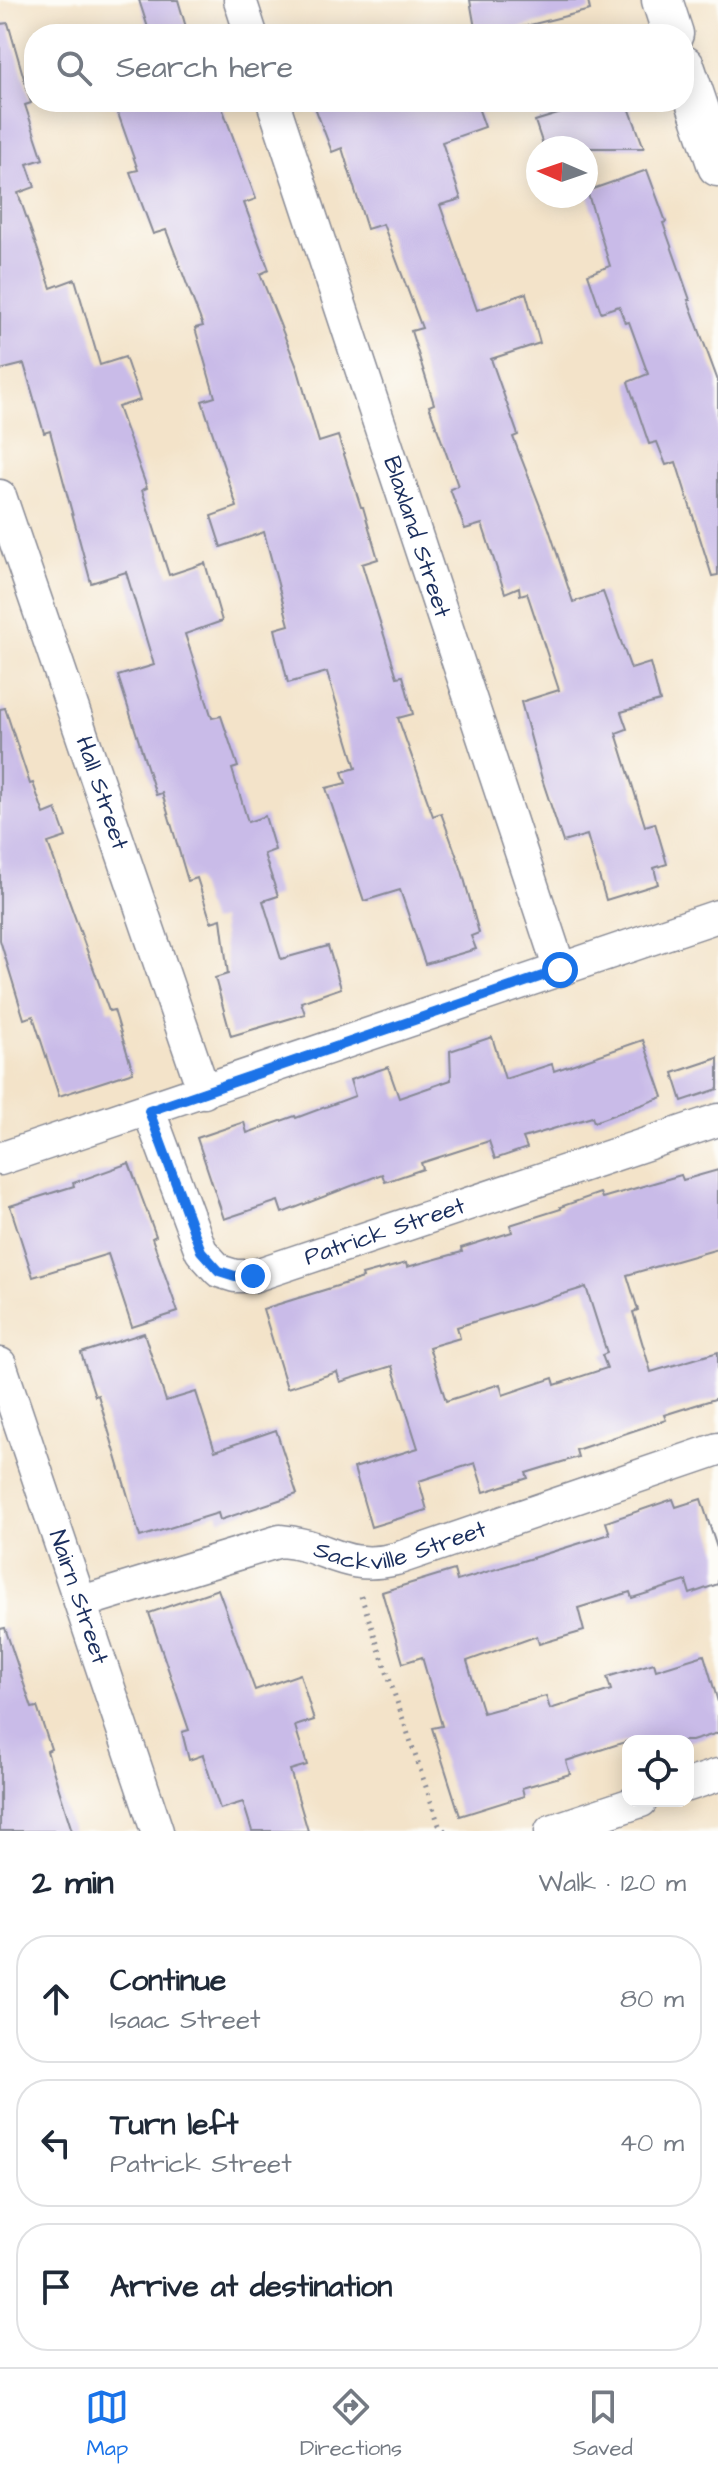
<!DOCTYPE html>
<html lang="en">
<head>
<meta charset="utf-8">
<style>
  :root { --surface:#fff; --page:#f6f6f7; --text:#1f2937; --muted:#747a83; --line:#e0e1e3; --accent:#1a73e8 }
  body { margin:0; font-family:"Architects Daughter",sans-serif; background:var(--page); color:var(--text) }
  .controls { position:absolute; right:24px; bottom:24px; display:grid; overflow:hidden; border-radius:16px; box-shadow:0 4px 20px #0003 }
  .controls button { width:72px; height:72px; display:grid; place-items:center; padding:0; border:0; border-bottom:2px solid var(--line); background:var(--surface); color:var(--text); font:40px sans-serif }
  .compass { position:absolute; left:526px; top:136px; width:72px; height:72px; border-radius:50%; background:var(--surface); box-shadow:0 4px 20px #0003; rotate:272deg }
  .stop { position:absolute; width:24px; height:24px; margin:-18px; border:6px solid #1a73e8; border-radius:50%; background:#fff }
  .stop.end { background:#1a73e8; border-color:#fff; box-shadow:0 2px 8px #0008 }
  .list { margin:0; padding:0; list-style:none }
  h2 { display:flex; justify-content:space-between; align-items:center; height:104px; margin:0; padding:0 32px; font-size:34px }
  h2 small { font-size:26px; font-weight:400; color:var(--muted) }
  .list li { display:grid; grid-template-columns:52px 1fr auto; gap:24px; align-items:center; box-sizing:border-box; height:128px; margin:0 16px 16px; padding:0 16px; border:2px solid var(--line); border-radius:32px }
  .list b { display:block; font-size:30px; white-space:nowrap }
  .list p { margin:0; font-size:26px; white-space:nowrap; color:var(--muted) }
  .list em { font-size:26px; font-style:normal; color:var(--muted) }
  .icon { flex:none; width:44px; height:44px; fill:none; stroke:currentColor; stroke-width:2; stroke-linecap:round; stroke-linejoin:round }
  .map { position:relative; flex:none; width:718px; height:1831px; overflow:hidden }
  .search { position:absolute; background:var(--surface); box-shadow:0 4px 20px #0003; left:24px; right:24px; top:24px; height:88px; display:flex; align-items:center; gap:20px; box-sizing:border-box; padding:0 28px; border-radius:32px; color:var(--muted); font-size:30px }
  .sheet { height:536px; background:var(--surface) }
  nav { display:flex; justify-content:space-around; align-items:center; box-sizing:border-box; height:112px; border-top:2px solid var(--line); background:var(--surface); font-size:22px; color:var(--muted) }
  nav a { display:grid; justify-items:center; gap:4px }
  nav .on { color:var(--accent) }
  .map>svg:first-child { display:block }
  .building { fill:#c9bbe8; fill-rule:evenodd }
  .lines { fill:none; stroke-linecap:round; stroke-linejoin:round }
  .minor-casing { stroke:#878994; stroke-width:35 }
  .tertiary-casing { stroke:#878994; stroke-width:43 }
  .path { stroke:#878994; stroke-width:5; stroke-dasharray:2 6; stroke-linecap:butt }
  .minor { stroke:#fff; stroke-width:32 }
  .tertiary { stroke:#fff; stroke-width:40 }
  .route { stroke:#1a73e8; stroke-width:10 }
  .labels { text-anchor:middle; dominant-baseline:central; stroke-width:8; stroke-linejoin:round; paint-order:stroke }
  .street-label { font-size:24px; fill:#1b2f5e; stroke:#fdfcf7 }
</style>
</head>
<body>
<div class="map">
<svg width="718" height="1831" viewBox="0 0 718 1831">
  <rect width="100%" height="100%" fill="#fdfcf7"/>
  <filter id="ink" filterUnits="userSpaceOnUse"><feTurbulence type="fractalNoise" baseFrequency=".0125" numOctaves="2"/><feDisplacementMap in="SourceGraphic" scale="16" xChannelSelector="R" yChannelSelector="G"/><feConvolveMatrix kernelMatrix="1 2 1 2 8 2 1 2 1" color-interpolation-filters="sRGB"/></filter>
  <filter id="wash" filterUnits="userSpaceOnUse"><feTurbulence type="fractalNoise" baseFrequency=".006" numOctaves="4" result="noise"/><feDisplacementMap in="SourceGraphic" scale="32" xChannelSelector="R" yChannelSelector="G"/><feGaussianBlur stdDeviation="1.8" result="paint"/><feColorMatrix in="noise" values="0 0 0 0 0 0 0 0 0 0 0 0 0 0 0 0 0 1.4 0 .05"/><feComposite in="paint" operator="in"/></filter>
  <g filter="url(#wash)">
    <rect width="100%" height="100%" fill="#f3e3c9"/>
    <g id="blocks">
      <!-- building -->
      <g class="building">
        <polygon points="139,0 178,0 188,34 150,34"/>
        <polygon points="470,0 588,0 590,10 510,30 511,34 476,34"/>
        <polygon points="8,23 31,103 25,105 43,159 27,164 35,187 18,193 51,288 75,279 100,365 125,357 140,400 118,407 147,488 142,490 169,575 205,563 222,621 185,634 212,718 221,716 238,767 232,769 248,822 265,816 275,850 264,854 278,896 263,901 281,959 328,946 341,988 301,1002 305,1014 231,1036 215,978 228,974 221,919 211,922 197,878 188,881 162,793 156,795 118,676 154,665 126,572 91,583 50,431 44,433 24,364 0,370 0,24"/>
        <polygon points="114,102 220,102 256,199 244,203 269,270 260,274 298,370 319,442 338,436 361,507 363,507 378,559 362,564 397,677 403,676 413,714 398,718 433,816 441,813 462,871 479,933 471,936 476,949 425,964 400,890 364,901 326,788 346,783 342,772 356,768 327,672 288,683 275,629 289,625 264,532 221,547 211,516 237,507 202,401 215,397 195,328 203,326 166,230 153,234 130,172 138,170"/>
        <polygon points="313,102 476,102 485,127 442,142 461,199 440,205 477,310 526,293 540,343 491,359 518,435 513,437 549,529 573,602 603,592 631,669 650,663 660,701 621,712 627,729 616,733 645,826 655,823 667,864 654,868 658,884 606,900 587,835 563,842 542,779 521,702 559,690 527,593 520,595 519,587 505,593 482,524 465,529 450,489 458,486 429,406 434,404 411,331 422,328 383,224 367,229 342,148 332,152"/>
        <polygon points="597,102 627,102 644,148 544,148 535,121"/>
        <polygon points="647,170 666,222 663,223 690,300 688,300 718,381 718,575 712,576 676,462 666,465 657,442 649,444 628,382 648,374 629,322 625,323 619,306 601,312 588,274 610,266 587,191"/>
        <polygon points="5,708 30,784 33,783 44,814 56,809 66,837 48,843 109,1011 114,1010 133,1072 59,1096 33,1016 24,1019 0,940 0,709"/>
        <polygon points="492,1037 505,1079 552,1064 554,1071 643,1040 663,1097 594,1122 592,1117 523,1138 527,1148 495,1159 489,1141 421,1163 423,1169 385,1182 382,1174 282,1213 278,1201 224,1219 197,1138 244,1122 247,1133 295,1116 296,1118 355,1096 350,1080 388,1067 399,1098 451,1080 450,1051"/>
        <polygon points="718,1058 718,1089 682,1101 673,1073"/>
        <polygon points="129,1163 156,1236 152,1238 178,1312 132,1327 108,1254 33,1277 10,1206 74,1186 73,1183"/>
        <path d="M718,1170V1249L627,1275L638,1310L633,1312L651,1372L718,1352V1398L664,1415L666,1420L576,1450L578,1457L526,1473L528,1478L484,1492L475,1463L419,1481L427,1510L371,1527L354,1468L418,1448L392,1366L340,1382L337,1372L287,1388L263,1309L363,1278L362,1275L406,1263L407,1267L462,1252L461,1248L512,1232L510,1225L561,1209L560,1207L600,1193L602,1198L681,1175L683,1180ZM586,1287L607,1353L602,1355L607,1368L555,1385L553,1378L503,1395L500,1384L446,1401L429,1347L460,1338L457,1327Z"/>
        <polygon points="144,1333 166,1401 196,1392 215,1451 276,1430 297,1494 220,1520 218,1513 140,1537 98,1395 95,1396 81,1353"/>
        <polygon points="673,1499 676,1507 701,1499 718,1551 718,1584 690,1594 686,1581 632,1598 630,1592 578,1608 584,1631 539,1644 537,1636 467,1661 483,1713 546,1696 550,1709 611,1690 607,1677 654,1663 656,1670 704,1655 718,1702 718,1733 692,1741 628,1741 566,1761 570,1774 522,1788 524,1796 460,1816 432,1728 442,1726 422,1657 403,1663 382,1592 454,1570 457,1581 610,1534 606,1522"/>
        <polygon points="218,1589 255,1690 300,1674 314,1720 295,1726 307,1765 290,1770 308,1831 252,1831 243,1802 220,1809 203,1755 189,1760 182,1732 189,1730 149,1613"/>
        <polygon points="5,1628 32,1708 37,1707 51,1749 47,1751 72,1831 0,1831 0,1629"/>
      </g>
    </g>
  </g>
  <g filter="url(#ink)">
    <use href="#blocks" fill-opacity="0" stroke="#878994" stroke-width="2"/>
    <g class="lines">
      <!-- minor casing -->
      <g class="minor-casing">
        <g id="minor">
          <polyline points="240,0 251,34"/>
          <path id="s1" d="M273,102L560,970"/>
          <path id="s2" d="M0,496L204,1092"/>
          <path id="s3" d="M149,1111L201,1251L219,1271L235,1276H253L718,1120"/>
          <polyline points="0,1159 718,916"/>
          <path id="s4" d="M0,1364L157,1831"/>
          <path id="s5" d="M82,1602L280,1541C327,1544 342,1572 396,1559L718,1449"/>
          <polyline points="688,1785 718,1775"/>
          <polyline points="551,1831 641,1801"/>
        </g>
      </g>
      <!-- tertiary casing -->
      <g class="tertiary-casing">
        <g id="tertiary">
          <polyline points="662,0 673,34"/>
          <polyline points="684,66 718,166"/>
        </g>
      </g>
      <!-- path -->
      <polyline class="path" points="361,1596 439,1825 445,1831"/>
      <!-- minor -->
      <use href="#minor" class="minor"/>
      <!-- tertiary -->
      <use href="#tertiary" class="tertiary"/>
    </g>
  </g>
  <g class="lines" filter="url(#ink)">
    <!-- route -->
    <polyline class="route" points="253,1276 235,1276 219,1271 201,1251 149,1111 560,970"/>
  </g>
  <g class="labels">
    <!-- street labels -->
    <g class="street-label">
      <text stroke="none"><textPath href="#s1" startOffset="458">Blaxland Street</textPath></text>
      <text stroke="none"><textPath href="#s2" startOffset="314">Hall Street</textPath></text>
      <text stroke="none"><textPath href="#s3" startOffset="350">Patrick Street</textPath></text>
      <text stroke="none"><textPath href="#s5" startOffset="332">Sackville Street</textPath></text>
      <text stroke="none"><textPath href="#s4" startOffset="246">Nairn Street</textPath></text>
    </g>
  </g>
</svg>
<div class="controls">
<button><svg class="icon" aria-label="locate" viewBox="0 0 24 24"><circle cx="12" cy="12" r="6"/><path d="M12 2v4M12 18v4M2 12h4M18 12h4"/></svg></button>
</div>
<svg class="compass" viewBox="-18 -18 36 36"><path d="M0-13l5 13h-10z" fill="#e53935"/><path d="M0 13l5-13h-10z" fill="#747a83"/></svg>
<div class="stop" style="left:560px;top:970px"></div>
<div class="stop end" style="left:253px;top:1276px"></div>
<div class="search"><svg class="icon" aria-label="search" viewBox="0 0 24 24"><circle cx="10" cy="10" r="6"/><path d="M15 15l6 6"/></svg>Search here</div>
</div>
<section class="sheet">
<h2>2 min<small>Walk · 120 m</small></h2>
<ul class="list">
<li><svg class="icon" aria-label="ahead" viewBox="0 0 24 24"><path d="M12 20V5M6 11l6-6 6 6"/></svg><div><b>Continue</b><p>Isaac Street</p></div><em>80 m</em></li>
<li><svg class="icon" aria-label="left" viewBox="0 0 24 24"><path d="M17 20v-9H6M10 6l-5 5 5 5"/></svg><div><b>Turn left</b><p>Patrick Street</p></div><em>40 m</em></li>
<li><svg class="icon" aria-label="arrive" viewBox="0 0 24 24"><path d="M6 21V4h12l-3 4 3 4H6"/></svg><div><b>Arrive at destination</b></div></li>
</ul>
</section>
<nav>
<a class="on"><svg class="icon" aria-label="map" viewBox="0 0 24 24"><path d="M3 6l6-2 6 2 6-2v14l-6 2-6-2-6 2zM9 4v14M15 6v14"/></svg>Map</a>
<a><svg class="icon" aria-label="directions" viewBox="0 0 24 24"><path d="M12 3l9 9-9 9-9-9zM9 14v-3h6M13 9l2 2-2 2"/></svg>Directions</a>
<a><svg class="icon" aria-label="saved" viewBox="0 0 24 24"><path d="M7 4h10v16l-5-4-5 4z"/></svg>Saved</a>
</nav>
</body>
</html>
